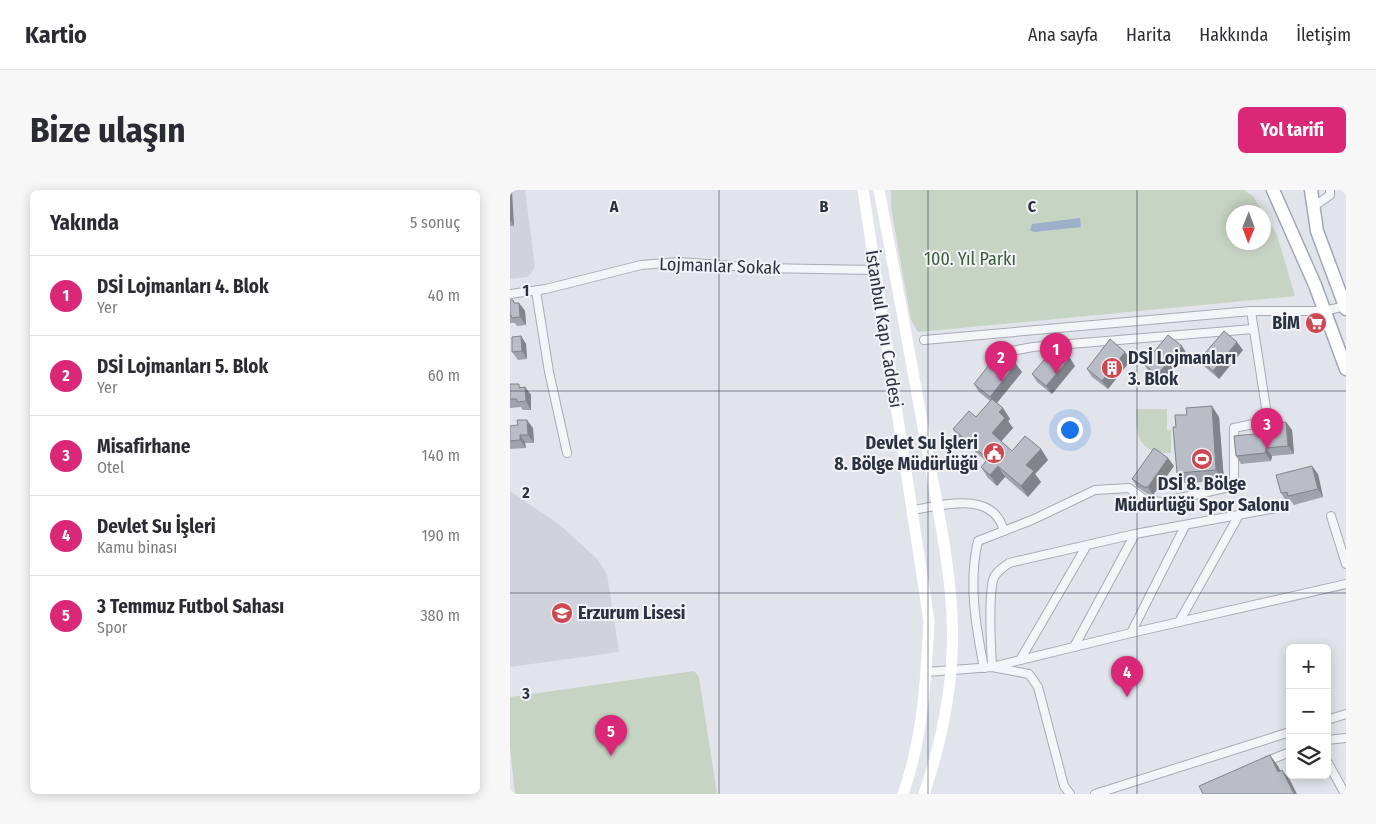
<!DOCTYPE html>
<html lang="tr">
<head>
<meta charset="utf-8">
<style>
  :root { --surface:#fff; --page:#f7f7f7; --text:#2b2b33; --muted:#7c7c81; --line:#e1e1e2; --accent:#db2777 }
  body { margin:0; font-family:"Fira Sans Condensed",sans-serif; background:var(--page); color:var(--text) }
  .controls { position:absolute; right:15px; bottom:15px; display:grid; overflow:hidden; border-radius:8px; box-shadow:0 2px 12px #0003 }
  .controls button { width:45px; height:45px; display:grid; place-items:center; padding:0; border:0; border-bottom:1px solid var(--line); background:var(--surface); color:var(--text); font:25px sans-serif }
  .compass { position:absolute; left:716px; top:15px; width:45px; height:45px; border-radius:50%; background:var(--surface); box-shadow:0 2px 12px #0003; rotate:181deg }
  .you { position:absolute; left:559px; top:239px; width:18px; height:18px; margin:-12px; border:4px solid #fff; border-radius:50%; background:#1a73e8; box-shadow:0 0 0 8px #1a73e833 }
  .badge { display:grid; place-items:center; width:32px; height:32px; border-radius:50%; background:var(--accent); color:#fff; font-size:16px; font-weight:700 }
  .pin { position:absolute; translate:-50% -41px; filter:drop-shadow(0 1px 2px #0008) }
  .pin::after { content:''; position:absolute; top:26px; width:18px; height:15px; background:inherit; clip-path:polygon(0 0,100% 0,50% 100%) }
  .list { margin:0; padding:0; list-style:none }
  h2 { display:flex; justify-content:space-between; align-items:center; height:65px; margin:0; padding:0 20px; font-size:21px }
  h2 small { font-size:16px; font-weight:400; color:var(--muted) }
  .list li { display:grid; grid-template-columns:32px 1fr auto; gap:15px; align-items:center; box-sizing:border-box; height:80px; padding:0 20px; border-top:1px solid var(--line) }
  .list b { display:block; font-size:19px; white-space:nowrap }
  .list p { margin:0; font-size:16px; white-space:nowrap; color:var(--muted) }
  .list em { font-size:16px; font-style:normal; color:var(--muted) }
  .icon { flex:none; width:28px; height:28px; fill:none; stroke:currentColor; stroke-width:2; stroke-linecap:round; stroke-linejoin:round }
  .map { position:relative; flex:none; width:836px; height:604px; overflow:hidden; border-radius:8px }
  header { display:flex; align-items:center; gap:30px; box-sizing:border-box; height:70px; padding:0 25px; background:var(--surface); border-bottom:1px solid var(--line) }
  header strong { font-size:24px }
  nav { display:flex; gap:28px; margin-inline-start:auto; font-size:18px }
  .intro { display:flex; align-items:center; justify-content:space-between; box-sizing:border-box; height:120px; padding:0 30px }
  h1 { margin:0; font-size:35px }
  .button { padding:12px 22px; border-radius:8px; background:var(--accent); color:#fff; font-size:18px; font-weight:700 }
  main { display:flex; gap:30px; padding:0 30px }
  aside { flex:1; background:var(--surface); border-radius:8px; box-shadow:0 2px 12px #0003 }
  .map>svg:first-child { display:block }
  .built { fill:#d0d3dc }
  .green { fill:#c6d4c3 }
  .water { fill:#9dafc9 }
  .lines { fill:none; stroke-linecap:round; stroke-linejoin:round }
  .street-casing { stroke:#a6abb4; stroke-width:10 }
  .primary-casing { stroke:#a1a7b5; stroke-width:15 }
  .street { stroke:#f4f5f8; stroke-width:8 }
  .secondary { stroke:#fff; stroke-width:11 }
  .primary { stroke:#fff; stroke-width:12 }
  .wall { fill:#9fa3ab }
  .shaded-wall { fill:#82848b }
  .building { fill:#b9bdc7; stroke:#82848b }
  .grid { fill:none; stroke:#2a3141; stroke-width:1; stroke-opacity:0.55 }
  .labels { text-anchor:middle; dominant-baseline:central; stroke-width:4; stroke-linejoin:round; paint-order:stroke }
  .park-label { font-size:18px; fill:#3b5d37; stroke:#f1f3f7 }
  .street-label { font-size:18px; fill:#2a3141; stroke:#f1f3f7 }
  .poi-label { font-size:18px; font-weight:bold; fill:#2a3141; stroke:#f1f3f7; text-anchor:end }
  .grid-label { font-size:16px; text-anchor:middle; font-weight:bold; fill:#2a3141; stroke:#f1f3f7; stroke-width:4; stroke-linejoin:round; paint-order:stroke }
</style>
</head>
<body>
<header>
<strong>Kartio</strong>
<nav><a>Ana sayfa</a><a>Harita</a><a>Hakkında</a><a>İletişim</a></nav>
</header>
<div class="intro"><h1>Bize ulaşın</h1><a class="button">Yol tarifi</a></div>
<main>
<aside>
<h2>Yakında<small>5 sonuç</small></h2>
<ul class="list">
<li><span class="badge">1</span><div><b>DSİ Lojmanları 4. Blok</b><p>Yer</p></div><em>40 m</em></li>
<li><span class="badge">2</span><div><b>DSİ Lojmanları 5. Blok</b><p>Yer</p></div><em>60 m</em></li>
<li><span class="badge">3</span><div><b>Misafirhane</b><p>Otel</p></div><em>140 m</em></li>
<li><span class="badge">4</span><div><b>Devlet Su İşleri</b><p>Kamu binası</p></div><em>190 m</em></li>
<li><span class="badge">5</span><div><b>3 Temmuz Futbol Sahası</b><p>Spor</p></div><em>380 m</em></li>
</ul>
</aside>
<div class="map">
<svg width="836" height="604" viewBox="0 0 836 604">
  <rect width="100%" height="100%" fill="#e1e4ea"/>
  <!-- built -->
  <g class="built">
    <polygon points="0,0 15,0 25,77 18,87 0,89"/>
    <polygon points="0,301 50,335 86,368 97,384 109,462 0,477"/>
  </g>
  <!-- green -->
  <g class="green">
    <polygon points="381,0 734,0 743,6 753,22 724,22 724,52 754,52 754,23 767,45 785,106 408,142 401,130 381,18"/>
    <path d="M626,219H657V240H661V263C628,263 626,246 626,219Z"/>
    <polygon points="184,481 189,487 207,604 5,604 0,557 0,507"/>
  </g>
  <!-- water -->
  <polygon class="water" points="570,28 571,37 524,42 520,40 522,34"/>
  <g class="lines">
    <!-- street casing -->
    <g class="street-casing">
      <g id="street">
        <polyline points="803,17 820,5 820,0"/>
        <polyline points="26,101 39,182 57,263"/>
        <polyline points="0,104 36,99 131,75 169,72 250,78 364,80"/>
        <polyline points="414,150 741,121 814,121 836,116"/>
        <polyline points="486,168 490,163 523,157 743,139"/>
        <path d="M766,318L625,344L499,373C493,378 485,382 483,390C478,411 481,455 482,477L621,443L836,394"/>
        <path d="M403,320C434,315 483,300 494,341"/>
        <polyline points="821,326 836,374"/>
        <polyline points="669,432 729,325"/>
        <polyline points="621,443 675,336"/>
        <polyline points="564,457 625,344"/>
        <polyline points="510,470 577,355"/>
        <path d="M474,478C466,437 458,393 468,351L522,330L585,300L619,298L635,310L652,312L724,296V238L758,231L741,121"/>
        <polyline points="417,482 482,477 519,484 528,497 554,596 560,604"/>
        <polyline points="817,530 836,524"/>
        <polyline points="817,550 836,548"/>
        <polyline points="817,571 835,604"/>
        <polyline points="755,572 780,562"/>
        <polyline points="585,604 780,542"/>
      </g>
    </g>
    <!-- primary casing -->
    <g class="primary-casing">
      <g id="primary">
        <polyline points="763,0 805,95 836,179"/>
        <polyline points="801,0 807,41 836,119"/>
      </g>
    </g>
    <!-- street -->
    <use href="#street" class="street"/>
    <!-- secondary -->
    <g class="secondary">
      <path d="M353,0L419,431C416,489 413,548 393,604"/>
      <path d="M369,0C385,84 401,169 416,253C425,305 437,358 441,410C447,476 435,542 414,604"/>
    </g>
    <!-- primary -->
    <use href="#primary" class="primary"/>
  </g>
  <!-- wall -->
  <g class="wall">
    <polygon points="0,0 4,36 0,36"/>
    <polygon points="0,110 6,113 9,113 15,121 16,135 7,136 5,133 0,133"/>
    <polygon points="11,146 16,154 17,169 8,170 2,162"/>
    <polygon points="733,160 709,189 695,177 690,169"/>
    <polygon points="677,164 653,194 639,182 634,174"/>
    <polygon points="621,170 598,199 582,187 577,179"/>
    <polygon points="565,176 542,204 527,192 522,184"/>
    <polygon points="512,182 487,213 493,218 500,229 498,231 503,238 491,251 502,261 531,259 538,270 525,284 531,292 518,307 495,287 487,296 478,288 471,277 476,271 451,250 443,239 466,227 480,211 469,202 464,194"/>
    <polygon points="0,194 11,197 15,197 21,205 21,220 13,220 11,217 0,218"/>
    <polygon points="709,227 714,291 674,293 667,283 666,237"/>
    <polygon points="776,232 782,240 784,264 762,266 761,271 731,274 726,266 754,243"/>
    <polygon points="0,236 23,238 24,253 15,253 16,258 0,259"/>
    <polygon points="664,276 643,305 639,305 627,297 622,289"/>
    <polygon points="808,284 813,307 784,315 780,310 776,311 771,303"/>
  </g>
  <!-- shaded-wall -->
  <g class="shaded-wall">
    <polygon points="0,0 2,0 4,36 0,30"/>
    <polygon points="9,113 15,121 16,135 10,127"/>
    <polygon points="11,146 16,154 17,169 12,161"/>
    <polygon points="727,152 733,160 709,189 703,181"/>
    <polygon points="672,156 677,164 653,194 647,185"/>
    <polygon points="615,162 621,170 598,199 592,191"/>
    <polygon points="560,168 565,176 542,204 536,196"/>
    <polygon points="506,174 512,182 485,215 480,207"/>
    <polygon points="15,197 21,205 21,220 16,211"/>
    <polygon points="702,216 709,227 714,291 706,280"/>
    <polygon points="493,218 500,229 498,231 503,238 489,254 482,243 489,222"/>
    <polygon points="17,230 23,238 24,253 18,245"/>
    <polygon points="776,232 782,240 784,264 778,256"/>
    <polygon points="10,245 15,253 16,258 10,250"/>
    <polygon points="756,258 762,266 761,271 755,263"/>
    <polygon points="531,259 538,270 525,284 531,292 518,307 511,296 516,275"/>
    <polygon points="658,268 664,276 643,305 638,297"/>
    <polygon points="488,276 495,287 487,296 480,285"/>
    <polygon points="802,276 808,284 813,307 808,299"/>
    <polygon points="760,565 768,576 776,592 768,582"/>
    <polygon points="772,580 780,590 787,604 784,604"/>
  </g>
  <!-- building -->
  <g class="building">
    <polygon points="0,110 3,110 4,113 9,113 10,127 2,128 1,125 0,125"/>
    <polygon points="714,141 727,152 703,181 690,169"/>
    <polygon points="658,145 672,156 647,185 634,174"/>
    <polygon points="11,146 12,161 2,162 2,147"/>
    <polygon points="600,149 615,162 592,191 577,179"/>
    <polygon points="546,156 560,168 536,196 522,184"/>
    <polygon points="490,161 506,174 480,207 464,194"/>
    <polygon points="0,194 9,194 9,198 15,197 16,211 7,212 7,209 0,209"/>
    <polygon points="482,209 493,218 489,222 495,228 482,243 502,261 515,246 531,259 516,275 524,281 511,296 488,276 480,285 471,277 478,269 443,239 459,221 466,227"/>
    <polygon points="702,216 706,280 667,283 663,237 666,237 665,225 677,225 676,218"/>
    <polygon points="7,230 17,230 18,245 10,245 10,250 0,251 0,236 8,235"/>
    <polygon points="776,232 778,256 756,258 755,263 726,266 724,246 754,243 753,234"/>
    <polygon points="644,258 658,268 638,297 634,297 622,289"/>
    <polygon points="802,276 808,299 778,306 777,302 771,303 766,285"/>
    <polygon points="760,565 768,582 772,580 784,604 693,604 689,596"/>
  </g>
  <!-- grid -->
  <path class="grid" d="M209,0V604M418,0V604M627,0V604M0,201H836M0,403H836"/>
  <!-- icons -->
  <defs>
    <g id="supermarket-disc" transform="scale(1.125)"><circle r="9.5" fill="#cd4952" stroke="#f1f3f7"/><path d="M-6-5.5h2.5l.6 2H6L4.5 2H-2.5L-4.4-4H-6ZM-1.5 3.2a1.3 1.3 0 1 0 .1 0ZM3 3.2a1.3 1.3 0 1 0 .1 0Z" fill="#fff"/></g>
    <g id="building-disc" transform="scale(1.125)"><circle r="9.5" fill="#cd4952" stroke="#f1f3f7"/><path d="M-4-6H4V6H1V3H-1V6H-4ZM-2.5-4.3h1.7v1.8h-1.7ZM.8-4.3h1.7v1.8H.8ZM-2.5-1h1.7V.8h-1.7ZM.8-1h1.7V.8H.8Z" fill="#fff"/></g>
    <g id="civic-disc" transform="scale(1.125)"><circle r="9.5" fill="#cd4952" stroke="#f1f3f7"/><path d="M-.6-6.5H3V-4.5H.6V-3L4-1V1h2V6H-6V1h2V-1L-.6-3ZM-1.2 2.5V6h2.4V2.5Z" fill="#fff"/></g>
    <g id="stadium-disc" transform="scale(1.125)"><circle r="9.5" fill="#cd4952" stroke="#f1f3f7"/><path d="M0-5a6.5 5 0 1 0 0 10a6.5 5 0 1 0 0-10ZM-3.5-1.8h7v3.6h-7Z" fill="#fff"/></g>
    <g id="school-disc" transform="scale(1.125)"><circle r="9.5" fill="#cd4952" stroke="#f1f3f7"/><path d="M0-5L7-2L0 1L-7-2ZM-4 1L0 2.5L4 1V4Q0 6-4 4Z" fill="#fff"/></g>
  </defs>
  <g fill-rule="evenodd">
    <use href="#supermarket-disc" x="806" y="133"/>
    <use href="#building-disc" x="602" y="178"/>
    <use href="#civic-disc" x="484" y="263"/>
    <use href="#stadium-disc" x="692" y="269"/>
    <use href="#school-disc" x="52" y="423"/>
  </g>
  <g class="labels">
    <!-- park labels -->
    <g class="park-label">
      <text x="460" y="69">100. Yıl Parkı</text>
    </g>
    <!-- street labels -->
    <g class="street-label">
      <text transform="translate(210 76) rotate(2)">Lojmanlar Sokak</text>
      <text transform="translate(374 139) rotate(81)">İstanbul Kapı Caddesi</text>
    </g>
    <!-- poi labels -->
    <g class="poi-label">
      <text x="790" y="133">BİM</text>
      <text x="618" y="168" text-anchor="start">DSİ Lojmanları<tspan x="618" dy="21">3. Blok</tspan></text>
      <text x="468" y="253">Devlet Su İşleri<tspan x="468" dy="21">8. Bölge Müdürlüğü</tspan></text>
      <text x="692" y="294" text-anchor="middle">DSİ 8. Bölge<tspan x="692" dy="21">Müdürlüğü Spor Salonu</tspan></text>
      <text x="68" y="423" text-anchor="start">Erzurum Lisesi</text>
    </g>
  </g>
  <g class="grid-label">
    <text x="104" y="22">A</text>
    <text x="314" y="22">B</text>
    <text x="522" y="22">C</text>
    <text x="16" y="106">1</text>
    <text x="16" y="308">2</text>
    <text x="16" y="509">3</text>
  </g>
</svg>
<div class="controls">
<button>+</button>
<button>−</button>
<button><svg class="icon" aria-label="layers" viewBox="0 0 24 24"><path d="M12 4l9 5-9 5-9-5zM3 14l9 5 9-5"/></svg></button>
</div>
<svg class="compass" viewBox="-18 -18 36 36"><path d="M0-13l5 13h-10z" fill="#e53935"/><path d="M0 13l5-13h-10z" fill="#7c7c81"/></svg>
<div class="you"></div>
<div class="pin badge" style="left:546px;top:184px">1</div>
<div class="pin badge" style="left:491px;top:192px">2</div>
<div class="pin badge" style="left:757px;top:259px">3</div>
<div class="pin badge" style="left:617px;top:507px">4</div>
<div class="pin badge" style="left:101px;top:566px">5</div>
</div>
</main>
</body>
</html>
